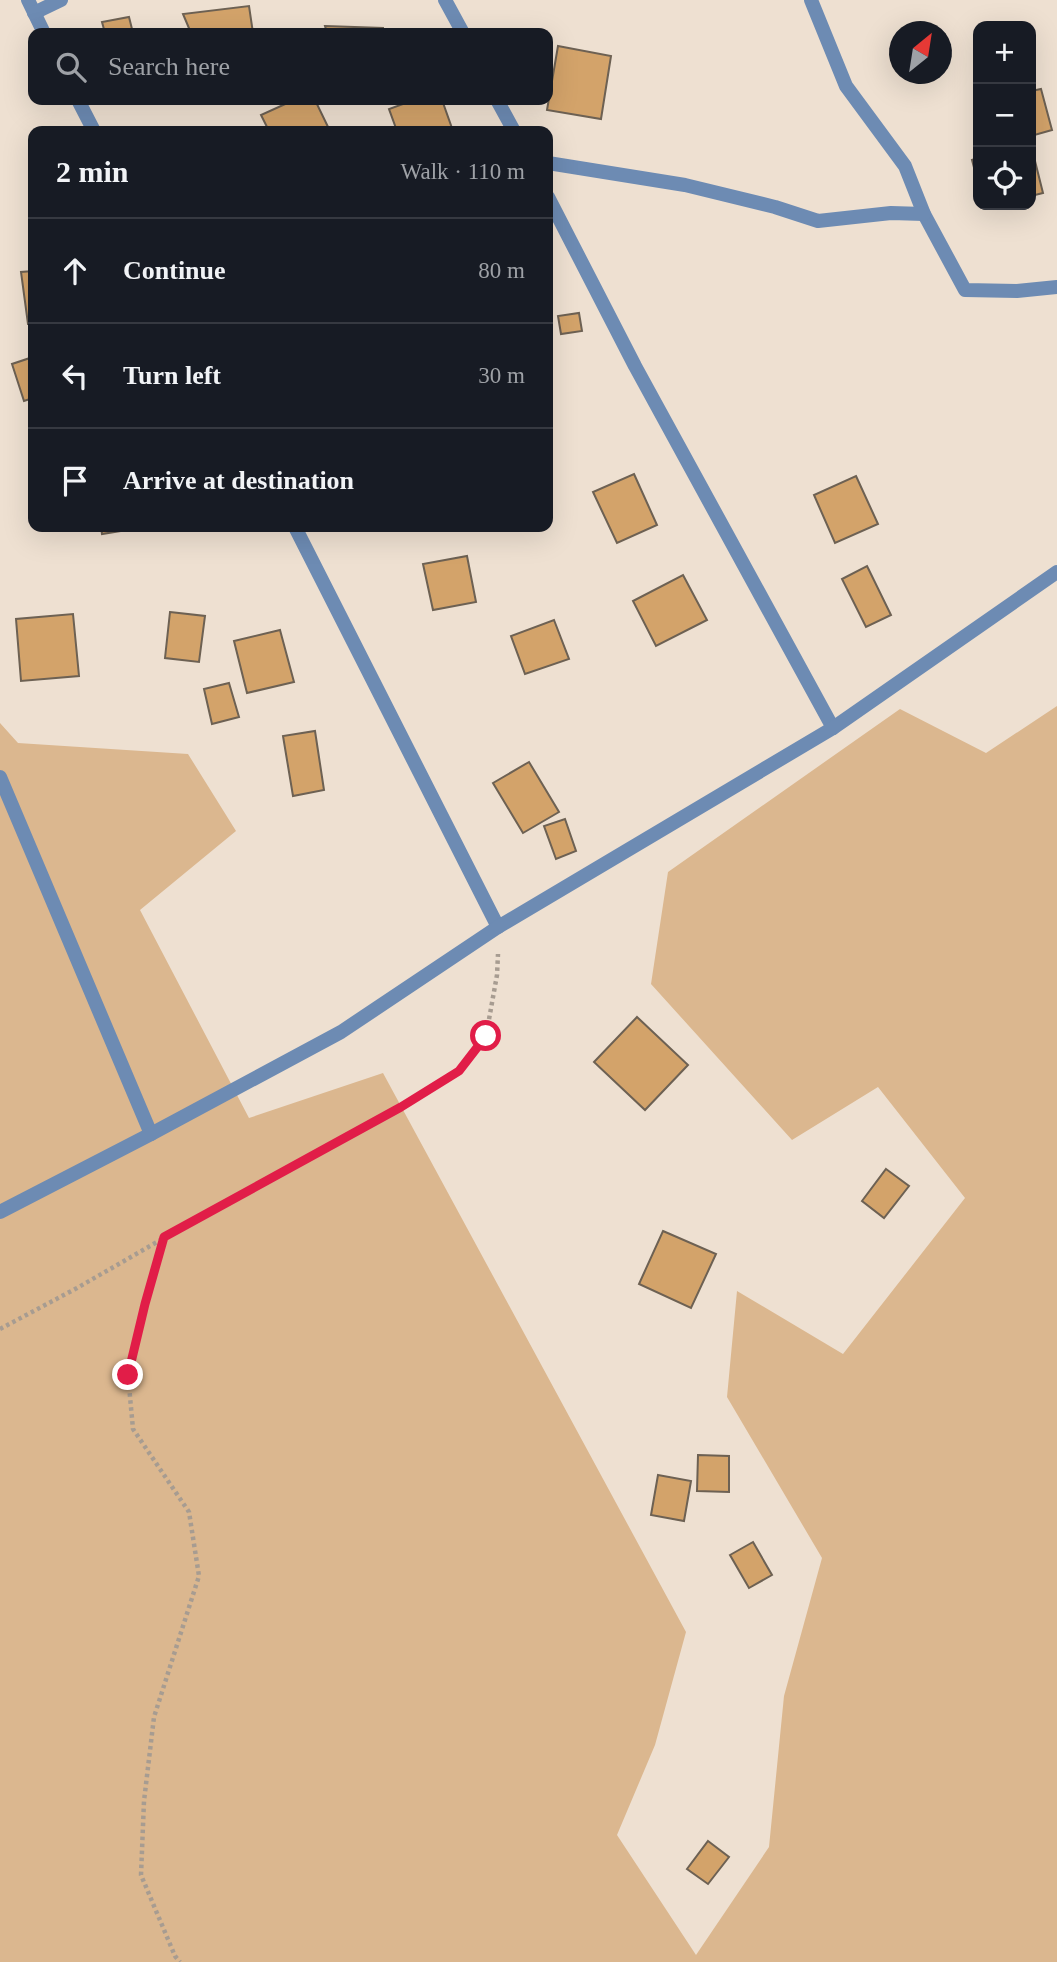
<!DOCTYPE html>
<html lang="en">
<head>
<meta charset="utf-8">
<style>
  :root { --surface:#171b24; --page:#20242c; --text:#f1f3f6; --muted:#9ea1a6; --line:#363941 }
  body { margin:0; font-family:"Times New Roman",serif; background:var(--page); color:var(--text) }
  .controls { position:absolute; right:21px; top:21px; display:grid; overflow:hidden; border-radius:14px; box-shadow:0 7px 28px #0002 }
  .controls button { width:63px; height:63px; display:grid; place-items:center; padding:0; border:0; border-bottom:2px solid var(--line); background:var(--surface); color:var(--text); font:35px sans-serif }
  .compass { position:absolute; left:889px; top:21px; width:63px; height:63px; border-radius:50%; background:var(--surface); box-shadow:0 7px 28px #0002; rotate:30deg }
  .stop { position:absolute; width:21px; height:21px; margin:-16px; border:5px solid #e11d48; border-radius:50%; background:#fff }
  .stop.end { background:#e11d48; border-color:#fff; box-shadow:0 2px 7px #0008 }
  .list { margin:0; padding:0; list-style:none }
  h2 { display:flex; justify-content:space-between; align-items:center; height:91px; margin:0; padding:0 28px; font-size:30px }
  h2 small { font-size:23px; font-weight:400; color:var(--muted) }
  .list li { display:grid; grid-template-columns:46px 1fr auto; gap:21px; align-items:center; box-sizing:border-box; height:105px; padding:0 28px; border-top:2px solid var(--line) }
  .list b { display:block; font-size:26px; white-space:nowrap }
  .list em { font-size:23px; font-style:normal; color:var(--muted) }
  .icon { flex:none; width:38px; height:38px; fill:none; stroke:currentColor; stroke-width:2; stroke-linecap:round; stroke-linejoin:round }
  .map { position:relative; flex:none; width:1057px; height:1962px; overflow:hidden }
  .search { position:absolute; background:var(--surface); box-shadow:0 7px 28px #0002; left:28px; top:28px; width:525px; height:77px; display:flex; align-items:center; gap:18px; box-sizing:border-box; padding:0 24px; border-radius:14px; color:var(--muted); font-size:26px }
  .panel { position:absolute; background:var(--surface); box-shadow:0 7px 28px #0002; left:28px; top:126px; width:525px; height:406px; border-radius:14px }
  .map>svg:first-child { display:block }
  .green { fill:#dbb78f }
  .building { fill:#d3a36a; stroke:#6d6153; stroke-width:2 }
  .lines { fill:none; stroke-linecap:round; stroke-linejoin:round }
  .path { stroke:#a79c91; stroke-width:4.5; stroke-dasharray:3.5 3.5; stroke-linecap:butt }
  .minor { stroke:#6d8bb3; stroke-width:14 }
  .route { stroke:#e11d48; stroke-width:9 }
</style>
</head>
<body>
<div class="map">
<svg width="1057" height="1962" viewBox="0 0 1057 1962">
  <rect width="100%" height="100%" fill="#eee0d1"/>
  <!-- green -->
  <polygon class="green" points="1057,706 1057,1962 0,1962 0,723 18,743 188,754 236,831 140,910 249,1118 383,1073 686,1632 655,1745 617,1835 696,1955 769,1847 784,1696 822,1558 727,1397 737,1291 843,1354 965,1198 878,1087 792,1140 651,984 668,872 900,709 986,753"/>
  <!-- building -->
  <g class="building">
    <polygon points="249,6 253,33 191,33 183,14"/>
    <polygon points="129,17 133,33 105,33 102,22"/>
    <polygon points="325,26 383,28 383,33 327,33"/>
    <polygon points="558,46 611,56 601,119 547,110"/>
    <polygon points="1041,89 1052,130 1031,136 1031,91"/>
    <polygon points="294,100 315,100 330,131 269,131 261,115"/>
    <polygon points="414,100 442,100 453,131 397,131 389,109"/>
    <polygon points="1031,145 1043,193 1031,196"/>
    <polygon points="978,158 978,183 972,160"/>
    <polygon points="33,271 33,324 28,324 21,272"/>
    <polygon points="579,313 582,331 561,334 558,316"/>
    <polygon points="33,357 33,398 24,401 12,364"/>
    <polygon points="634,474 657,525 617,543 593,492"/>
    <polygon points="856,476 878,524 835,543 814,495"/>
    <polygon points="101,527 145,527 102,534"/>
    <polygon points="467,556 476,602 433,610 423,564"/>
    <polygon points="867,566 891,615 866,627 842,579"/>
    <polygon points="683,575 707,620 656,646 633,601"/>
    <polygon points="170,612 205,616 199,662 165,658"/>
    <polygon points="73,614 79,676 21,681 16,619"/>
    <polygon points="554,620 569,659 525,674 511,636"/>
    <polygon points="280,630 294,682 247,693 234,641"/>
    <polygon points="229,683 239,717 212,724 204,689"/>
    <polygon points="315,731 324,790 293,796 283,736"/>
    <polygon points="529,762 559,812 523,833 493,783"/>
    <polygon points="565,819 576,851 556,859 544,826"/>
    <polygon points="637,1017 688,1065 645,1110 594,1062"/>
    <polygon points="886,1169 909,1186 884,1218 862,1201"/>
    <polygon points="663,1231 716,1254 691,1308 639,1284"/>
    <polygon points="698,1455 729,1456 729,1492 697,1491"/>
    <polygon points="658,1475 691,1481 684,1521 651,1515"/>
    <polygon points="753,1542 772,1575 749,1588 730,1555"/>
    <polygon points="708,1841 729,1857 708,1884 687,1869"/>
  </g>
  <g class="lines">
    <!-- path -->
    <g class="path">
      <polyline points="164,1237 145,1304 128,1375 133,1429 189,1512 199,1576 154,1717 144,1801 141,1875 175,1956 180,1962"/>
      <polyline points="0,1329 77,1288 244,1192 401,1107 459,1071 486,1036 497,975 498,954"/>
    </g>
    <!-- minor -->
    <g class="minor">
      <polyline points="28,0 44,33"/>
      <polyline points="445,0 463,33"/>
      <polyline points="811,0 846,86 905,166 924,214 965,290 1017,291 1057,287"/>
      <polyline points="34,13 61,0"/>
      <polyline points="78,100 94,131"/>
      <polyline points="497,100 514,131"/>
      <polyline points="548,163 685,185 775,207 818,221 891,213 924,214"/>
      <polyline points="548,197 635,366 833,728"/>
      <polyline points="295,527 498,927"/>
      <polyline points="0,777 151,1134"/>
      <polyline points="0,1212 151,1134 341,1032 498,927 833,728 1057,572"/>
    </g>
  </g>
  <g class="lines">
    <!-- route -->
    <polyline class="route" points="128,1375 145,1304 164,1237 401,1107 459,1071 486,1036"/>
  </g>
</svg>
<div class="controls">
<button>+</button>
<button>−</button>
<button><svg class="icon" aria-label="locate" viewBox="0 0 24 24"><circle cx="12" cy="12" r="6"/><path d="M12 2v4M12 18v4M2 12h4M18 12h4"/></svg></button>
</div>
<svg class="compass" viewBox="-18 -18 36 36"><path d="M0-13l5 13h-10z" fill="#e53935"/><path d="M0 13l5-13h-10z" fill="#9ea1a6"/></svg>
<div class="stop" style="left:486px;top:1036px"></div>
<div class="stop end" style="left:128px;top:1375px"></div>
<div class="search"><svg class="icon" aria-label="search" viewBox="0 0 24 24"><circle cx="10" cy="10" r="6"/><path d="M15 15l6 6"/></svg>Search here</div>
<section class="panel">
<h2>2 min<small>Walk · 110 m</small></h2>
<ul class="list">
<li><svg class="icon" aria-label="ahead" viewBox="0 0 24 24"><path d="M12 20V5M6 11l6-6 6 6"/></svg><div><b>Continue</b></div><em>80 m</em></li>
<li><svg class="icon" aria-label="left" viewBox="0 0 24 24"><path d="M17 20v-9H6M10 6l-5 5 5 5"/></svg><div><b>Turn left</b></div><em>30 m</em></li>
<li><svg class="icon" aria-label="arrive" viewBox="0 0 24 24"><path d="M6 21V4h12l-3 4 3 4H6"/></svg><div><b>Arrive at destination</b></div></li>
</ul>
</section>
</div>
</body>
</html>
